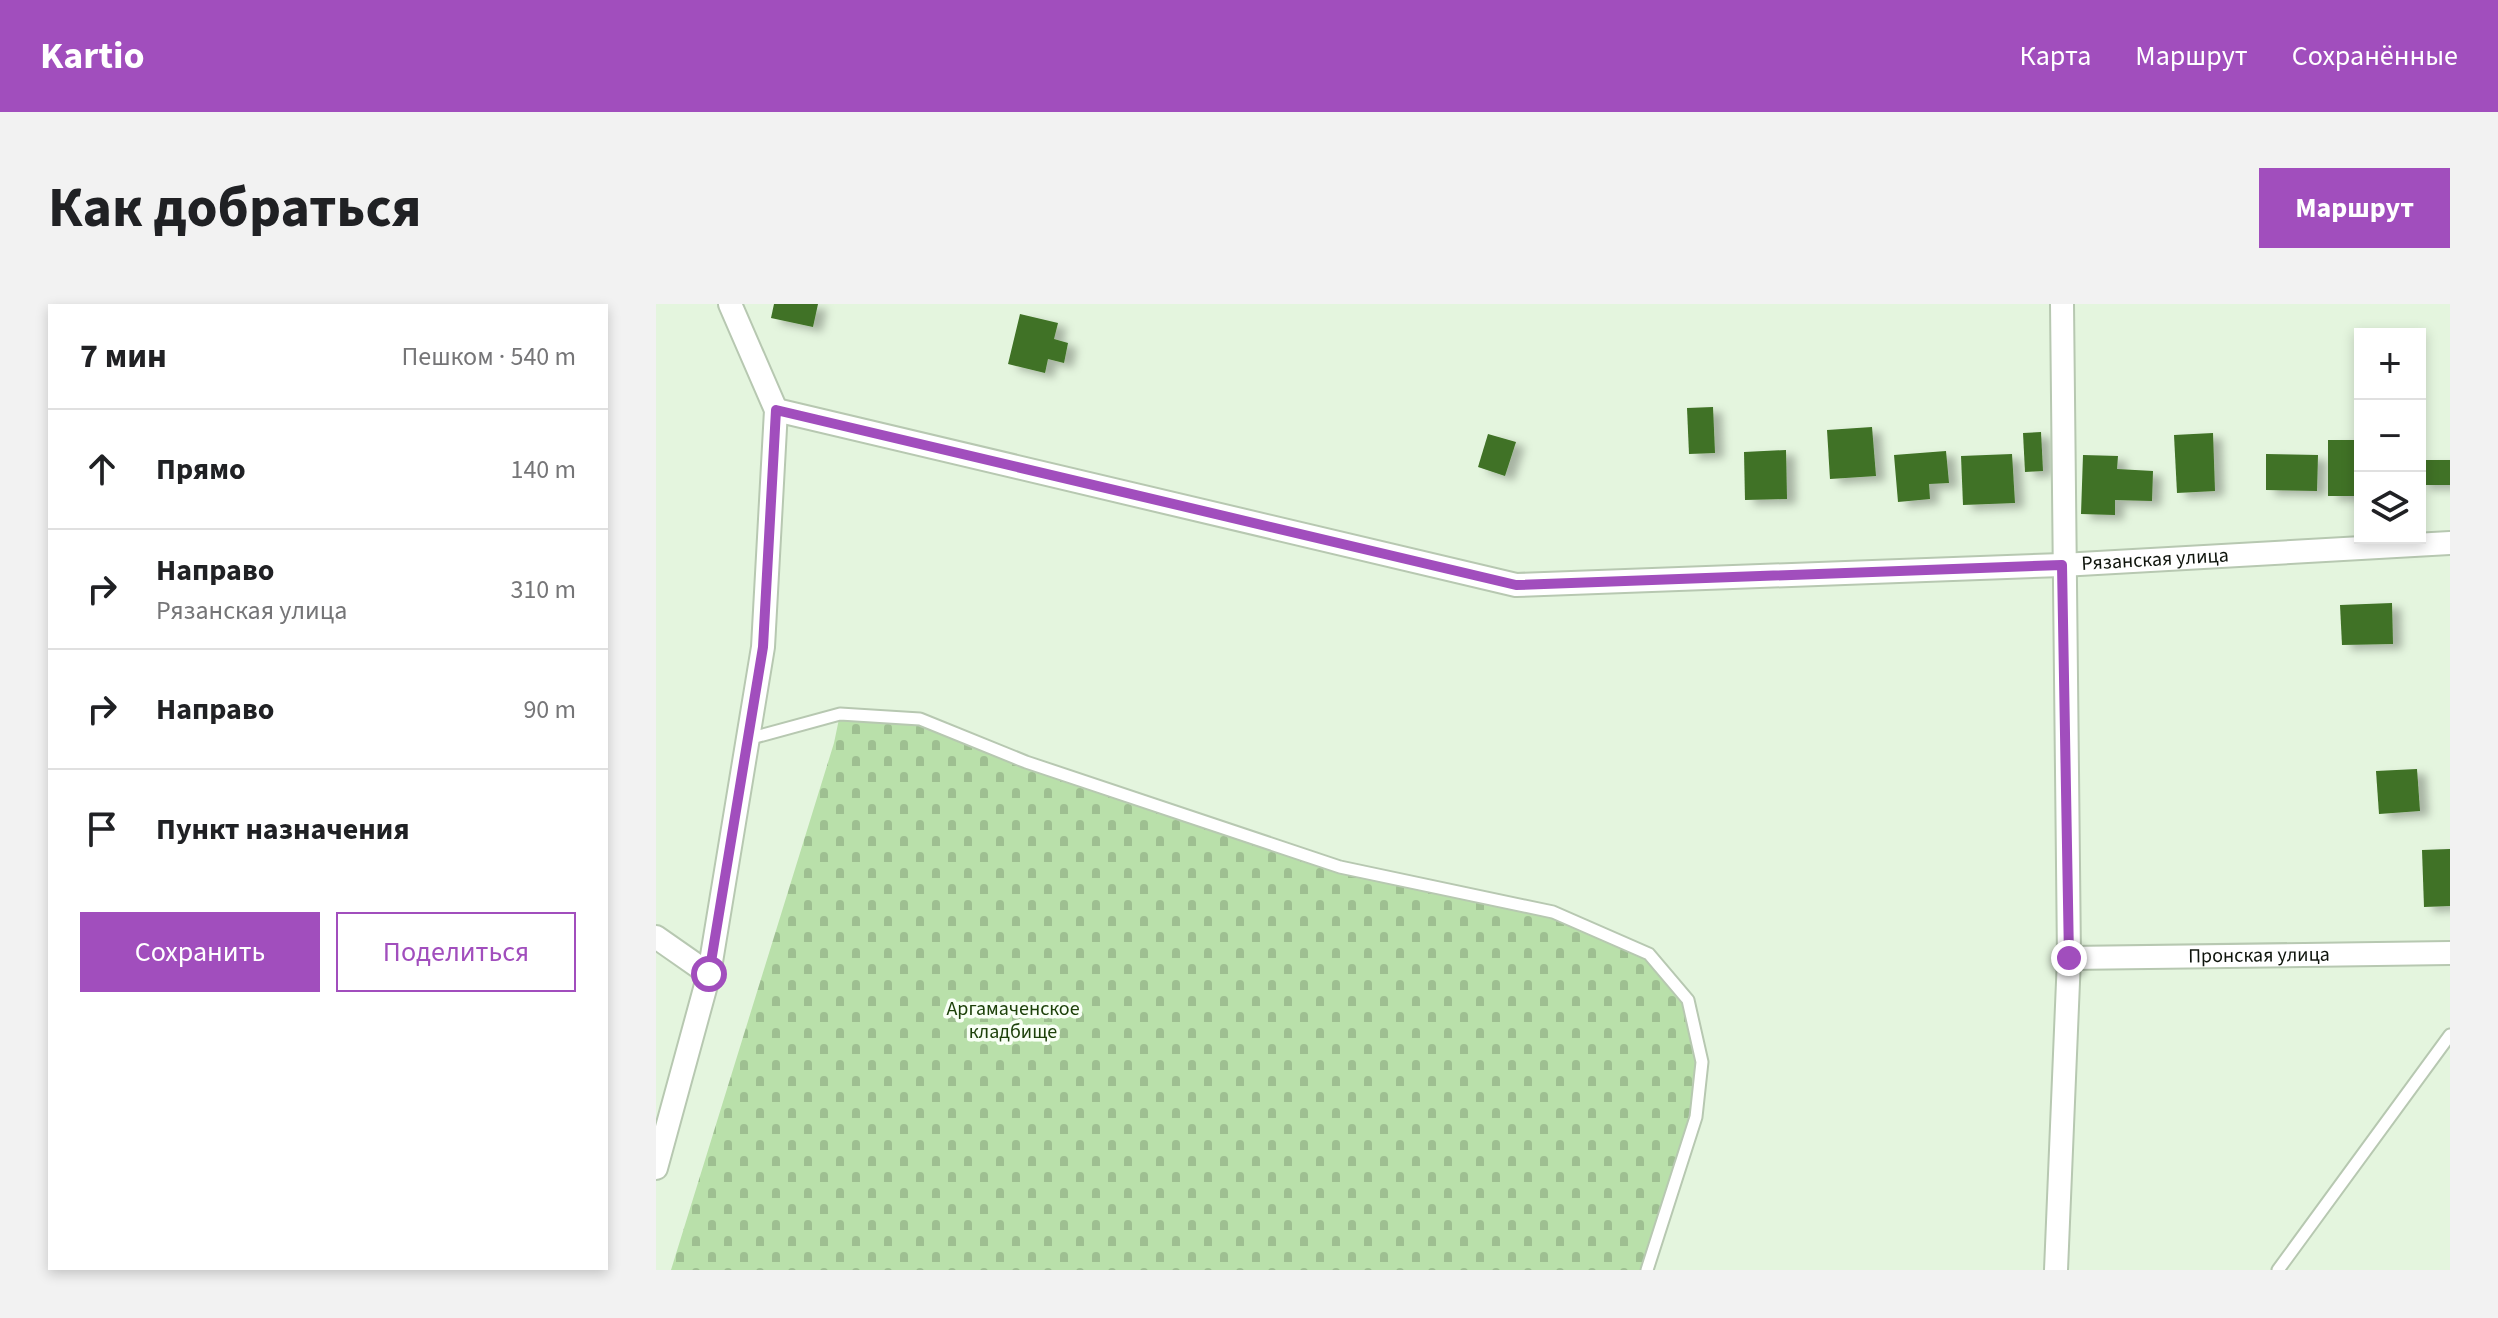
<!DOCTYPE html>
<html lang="ru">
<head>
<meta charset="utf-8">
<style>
  :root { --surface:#fff; --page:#f2f2f2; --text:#202124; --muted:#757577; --line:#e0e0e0; --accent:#a14ebd }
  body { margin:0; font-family:"Source Sans 3",sans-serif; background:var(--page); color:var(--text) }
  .controls { position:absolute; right:24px; top:24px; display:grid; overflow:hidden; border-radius:0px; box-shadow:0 4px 12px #0003 }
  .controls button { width:72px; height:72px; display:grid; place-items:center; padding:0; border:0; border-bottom:2px solid var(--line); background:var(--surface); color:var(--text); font:40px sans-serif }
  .stop { position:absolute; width:24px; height:24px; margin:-18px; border:6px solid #a14ebd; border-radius:50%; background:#fff }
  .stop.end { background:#a14ebd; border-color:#fff; box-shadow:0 2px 8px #0008 }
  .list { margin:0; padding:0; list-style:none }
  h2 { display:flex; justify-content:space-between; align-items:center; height:104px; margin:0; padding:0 32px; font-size:34px }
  h2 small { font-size:26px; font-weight:400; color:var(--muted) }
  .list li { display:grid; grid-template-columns:52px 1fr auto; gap:24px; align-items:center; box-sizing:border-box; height:120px; padding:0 32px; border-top:2px solid var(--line) }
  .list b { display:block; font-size:30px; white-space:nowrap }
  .list p { margin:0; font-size:26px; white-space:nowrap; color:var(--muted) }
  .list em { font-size:26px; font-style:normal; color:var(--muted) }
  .actions { display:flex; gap:16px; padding:24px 32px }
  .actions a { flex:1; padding:18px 0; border:2px solid var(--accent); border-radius:0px; text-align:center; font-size:28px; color:var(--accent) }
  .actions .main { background:var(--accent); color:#fff }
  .icon { flex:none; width:44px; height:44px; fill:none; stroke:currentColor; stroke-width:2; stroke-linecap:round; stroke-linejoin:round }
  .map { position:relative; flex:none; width:1794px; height:966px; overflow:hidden; border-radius:0px }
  header { display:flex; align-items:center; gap:48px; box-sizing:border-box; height:112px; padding:0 40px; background:var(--accent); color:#fff }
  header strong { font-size:38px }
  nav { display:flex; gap:44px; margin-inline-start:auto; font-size:28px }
  .intro { display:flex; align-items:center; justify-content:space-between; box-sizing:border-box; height:192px; padding:0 48px }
  h1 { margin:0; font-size:56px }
  .button { padding:20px 36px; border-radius:0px; background:var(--accent); color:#fff; font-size:28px; font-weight:700 }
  main { display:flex; gap:48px; padding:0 48px }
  aside { flex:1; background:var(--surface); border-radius:0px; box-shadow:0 4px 12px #0003 }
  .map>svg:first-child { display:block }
  .cemetery { fill:url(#cemetery-stones) }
  .building { fill:#3f7225; filter:url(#shadow) }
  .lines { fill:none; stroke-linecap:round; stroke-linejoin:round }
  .lane-casing { stroke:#b7c8b1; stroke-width:15 }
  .street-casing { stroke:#b7c8b1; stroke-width:26 }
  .lane { stroke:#fff; stroke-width:11 }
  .street { stroke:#fff; stroke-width:22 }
  .route { stroke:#a14ebd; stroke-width:10 }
  .labels { text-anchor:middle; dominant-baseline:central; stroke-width:7; stroke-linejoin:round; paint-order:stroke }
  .street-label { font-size:20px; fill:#0e140c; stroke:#f8fff5 }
  .park-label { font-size:20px; fill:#1d410a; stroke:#f8fff5 }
</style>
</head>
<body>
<header>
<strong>Kartio</strong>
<nav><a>Карта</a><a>Маршрут</a><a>Сохранённые</a></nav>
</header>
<div class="intro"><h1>Как добраться</h1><a class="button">Маршрут</a></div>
<main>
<aside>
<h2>7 мин<small>Пешком · 540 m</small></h2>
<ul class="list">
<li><svg class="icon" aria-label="ahead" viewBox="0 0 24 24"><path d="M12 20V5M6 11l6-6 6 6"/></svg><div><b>Прямо</b></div><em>140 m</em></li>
<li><svg class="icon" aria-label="right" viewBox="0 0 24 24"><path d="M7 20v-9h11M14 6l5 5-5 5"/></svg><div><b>Направо</b><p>Рязанская улица</p></div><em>310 m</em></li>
<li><svg class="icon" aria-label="right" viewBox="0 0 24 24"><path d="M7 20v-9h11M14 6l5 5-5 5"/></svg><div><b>Направо</b></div><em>90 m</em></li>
<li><svg class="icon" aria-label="arrive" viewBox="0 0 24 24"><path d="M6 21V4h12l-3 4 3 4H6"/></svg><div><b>Пункт назначения</b></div></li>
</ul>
<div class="actions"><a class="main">Сохранить</a><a>Поделиться</a></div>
</aside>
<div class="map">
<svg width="1794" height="966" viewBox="0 0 1794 966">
  <defs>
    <pattern id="cemetery-stones" width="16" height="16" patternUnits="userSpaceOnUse" patternTransform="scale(2)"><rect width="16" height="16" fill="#b9e0aa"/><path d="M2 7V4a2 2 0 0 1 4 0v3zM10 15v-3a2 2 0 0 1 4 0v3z" fill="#9ebf91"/></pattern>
    <filter id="shadow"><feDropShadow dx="9" dy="5" stdDeviation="4" flood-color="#0004"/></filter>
  </defs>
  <rect width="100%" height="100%" fill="#e4f5de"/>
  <!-- cemetery -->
  <polygon class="cemetery" points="184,410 264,415 684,563 897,608 993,650 1032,696 1046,758 1040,813 991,966 15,966 178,439"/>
  <!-- building -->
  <g class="building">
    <polygon points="118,0 162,0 157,23 115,14"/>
    <polygon points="364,10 402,19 398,35 412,39 408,59 392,55 389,69 352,60"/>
    <polygon points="1057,103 1059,149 1033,150 1031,104"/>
    <polygon points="1216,123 1220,172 1174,175 1171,126"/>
    <polygon points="1385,128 1387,167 1369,168 1367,129"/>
    <polygon points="1557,129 1559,187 1521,189 1518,131"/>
    <polygon points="832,130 860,138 849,172 822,163"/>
    <polygon points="1672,136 1700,136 1704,192 1672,192"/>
    <polygon points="1130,146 1131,195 1089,196 1088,148"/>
    <polygon points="1290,147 1293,179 1273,180 1274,195 1242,198 1238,151"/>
    <polygon points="1356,150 1359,199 1307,201 1305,152"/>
    <polygon points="1610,150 1662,151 1661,187 1610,186"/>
    <polygon points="1427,151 1462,152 1461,165 1497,167 1496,197 1459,196 1459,211 1425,210"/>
    <rect x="1764" y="156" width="30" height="25"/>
    <polygon points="1736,299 1737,340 1686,341 1684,301"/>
    <polygon points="1761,465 1764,507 1723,510 1720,467"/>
    <polygon points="1794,545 1794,602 1768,603 1766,546"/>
  </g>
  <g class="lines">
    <!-- lane casing -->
    <g class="lane-casing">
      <g id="lane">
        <polyline points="92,435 184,410 264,415 370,458 684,563 897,608 993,650 1032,696 1046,758 1040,813 991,966"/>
        <polyline points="1622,966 1794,731"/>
      </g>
    </g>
    <!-- street casing -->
    <g class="street-casing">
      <g id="street">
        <path id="s1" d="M120,106L860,281L1406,261L1794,239"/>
        <polyline points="0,633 53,670"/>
        <path id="s2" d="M1413,654L1794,649"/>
        <polyline points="0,864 53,670 107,343 120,106 74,0"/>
        <polyline points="1400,966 1413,654 1406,0"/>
      </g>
    </g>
    <!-- lane -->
    <use href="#lane" class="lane"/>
    <!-- street -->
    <use href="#street" class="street"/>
  </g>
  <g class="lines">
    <!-- route -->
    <polyline class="route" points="53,670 107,343 120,106 860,281 1406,261 1413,654"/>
  </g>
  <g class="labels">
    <!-- street labels -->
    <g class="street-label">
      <text stroke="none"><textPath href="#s1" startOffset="1400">Рязанская улица</textPath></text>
      <text stroke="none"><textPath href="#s2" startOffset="190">Пронская улица</textPath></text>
    </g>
    <!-- park labels -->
    <g class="park-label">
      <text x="357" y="705">Аргамаченское<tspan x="357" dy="23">кладбище</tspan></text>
    </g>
  </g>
</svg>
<div class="controls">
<button>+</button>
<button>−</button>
<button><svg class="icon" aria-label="layers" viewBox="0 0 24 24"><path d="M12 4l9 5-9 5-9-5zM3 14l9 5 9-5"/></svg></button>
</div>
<div class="stop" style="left:53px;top:670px"></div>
<div class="stop end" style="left:1413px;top:654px"></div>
</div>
</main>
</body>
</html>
